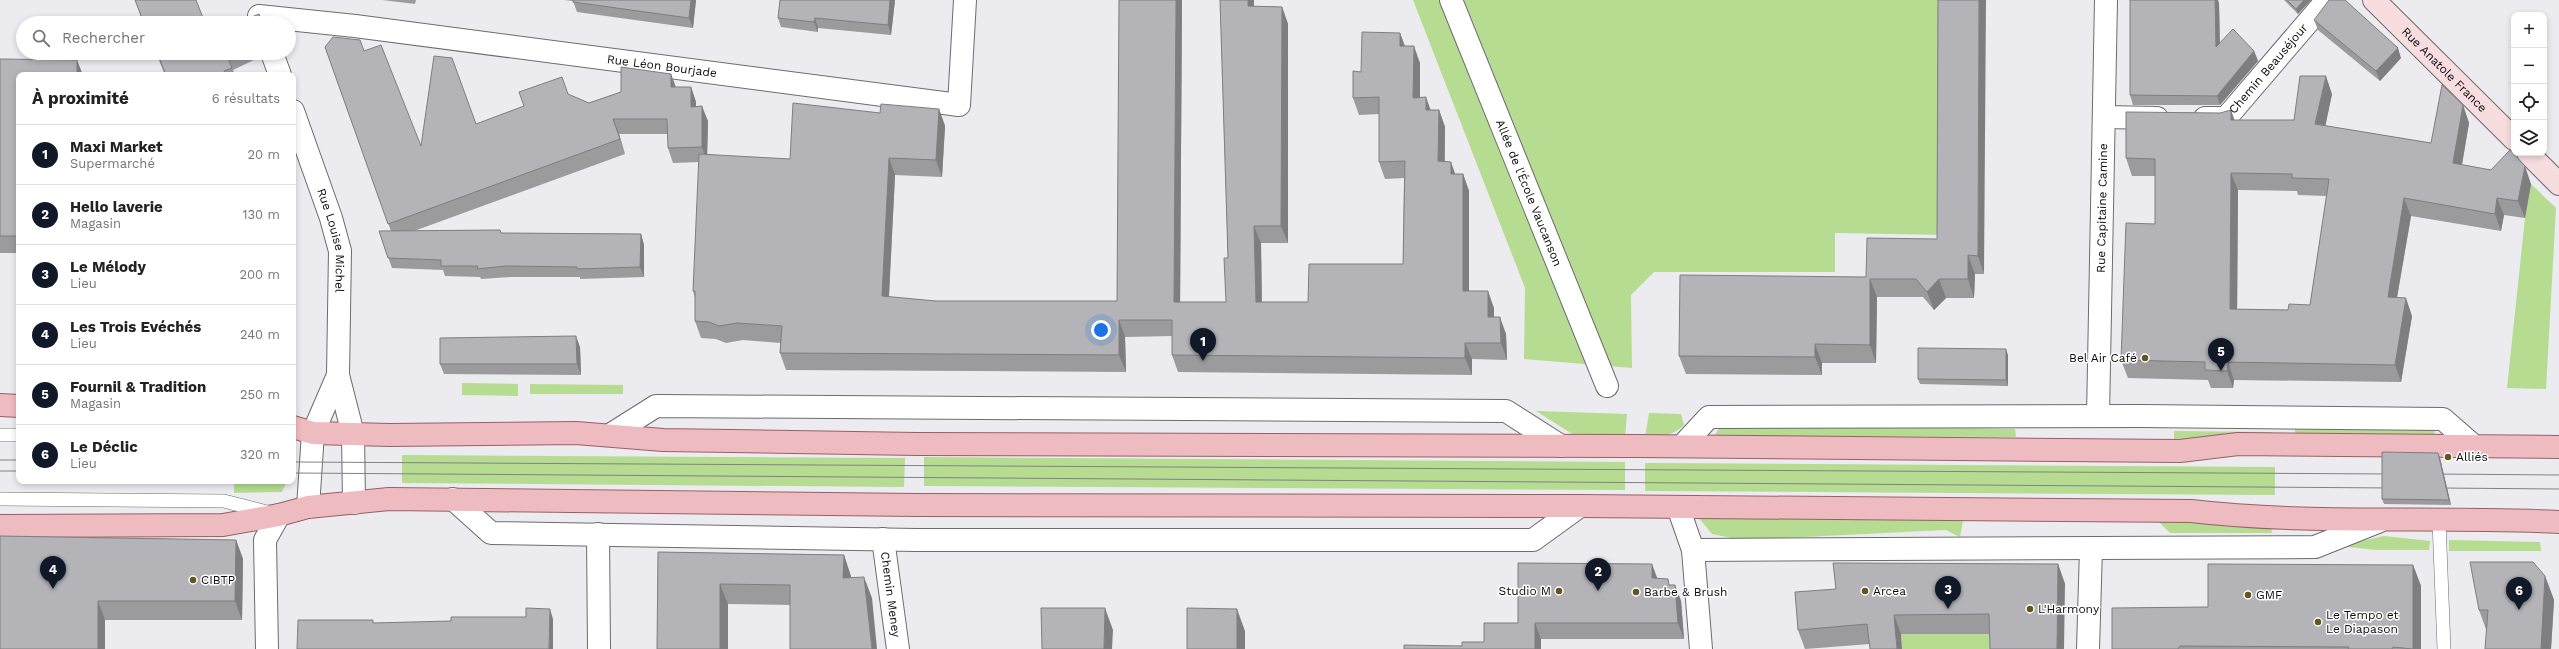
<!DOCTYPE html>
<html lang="fr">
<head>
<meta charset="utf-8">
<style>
  :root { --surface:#fff; --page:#f6f6f6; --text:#222; --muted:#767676; --line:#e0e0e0; --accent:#111827 }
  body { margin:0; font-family:"Work Sans",sans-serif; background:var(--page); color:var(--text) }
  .controls { position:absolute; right:12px; top:12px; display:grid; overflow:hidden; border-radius:8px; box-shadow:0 2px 6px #0003 }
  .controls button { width:36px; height:36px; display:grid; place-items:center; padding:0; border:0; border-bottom:1px solid var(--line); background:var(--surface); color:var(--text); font:20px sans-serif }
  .you { position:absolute; left:1101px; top:330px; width:14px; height:14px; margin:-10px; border:3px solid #fff; border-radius:50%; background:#1a73e8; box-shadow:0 0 0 6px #1a73e833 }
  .badge { display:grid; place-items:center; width:26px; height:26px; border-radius:50%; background:var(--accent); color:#fff; font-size:13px; font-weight:700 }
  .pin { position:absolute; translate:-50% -33px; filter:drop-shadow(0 1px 2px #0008) }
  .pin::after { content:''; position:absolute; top:21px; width:14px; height:12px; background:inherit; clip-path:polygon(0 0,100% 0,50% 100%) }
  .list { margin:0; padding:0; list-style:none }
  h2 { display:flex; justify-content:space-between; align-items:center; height:52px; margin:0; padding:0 16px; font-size:17px }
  h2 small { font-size:13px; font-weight:400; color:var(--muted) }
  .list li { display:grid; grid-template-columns:26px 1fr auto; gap:12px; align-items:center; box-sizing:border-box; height:60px; padding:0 16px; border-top:1px solid var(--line) }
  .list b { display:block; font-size:15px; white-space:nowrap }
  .list p { margin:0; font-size:13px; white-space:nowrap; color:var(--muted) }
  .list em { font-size:13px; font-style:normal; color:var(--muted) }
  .icon { flex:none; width:22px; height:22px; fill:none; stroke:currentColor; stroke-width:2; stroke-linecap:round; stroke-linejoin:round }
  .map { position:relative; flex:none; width:2559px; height:649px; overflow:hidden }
  .search { position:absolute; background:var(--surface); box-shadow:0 2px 6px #0003; left:16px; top:16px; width:280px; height:44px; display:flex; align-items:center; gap:10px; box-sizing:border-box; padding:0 14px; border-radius:22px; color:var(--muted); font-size:15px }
  .panel { position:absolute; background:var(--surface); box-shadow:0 2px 6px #0003; left:16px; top:72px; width:280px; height:412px; border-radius:8px }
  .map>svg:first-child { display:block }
  .green { fill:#b5dc91 }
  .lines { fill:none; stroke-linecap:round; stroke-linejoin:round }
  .lane-casing { stroke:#6c6c6f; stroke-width:14 }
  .street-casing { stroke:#6c6c6f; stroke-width:24 }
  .secondary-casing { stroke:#6c6c6f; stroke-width:24 }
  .primary-casing { stroke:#976066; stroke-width:24 }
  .lane { stroke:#fff; stroke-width:13 }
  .street { stroke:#fff; stroke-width:22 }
  .secondary { stroke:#f7dde0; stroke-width:22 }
  .primary { stroke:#eebbc1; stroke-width:22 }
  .tram { stroke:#828184; stroke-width:1 }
  .wall { fill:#9b9a9d; fill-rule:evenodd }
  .shaded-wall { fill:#7e7d80 }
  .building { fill:#b4b3b7; stroke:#7e7d80; fill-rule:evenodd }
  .poi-dot { fill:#635522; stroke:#fff; stroke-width:1.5 }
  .labels { text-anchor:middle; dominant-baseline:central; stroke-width:3; stroke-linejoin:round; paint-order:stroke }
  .street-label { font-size:12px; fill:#0b0b0c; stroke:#fff }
  .poi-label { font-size:12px; fill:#0b0b0c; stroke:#fff; text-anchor:start }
</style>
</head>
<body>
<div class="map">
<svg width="2559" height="649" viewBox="0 0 2559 649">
  <rect width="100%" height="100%" fill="#ecebef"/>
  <!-- green -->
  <g class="green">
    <polygon points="1413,0 1945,0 1944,235 1835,233 1835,272 1654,272 1631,295 1632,368 1524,359 1525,288"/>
    <polygon points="2531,184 2556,208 2546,389 2507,388 2525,218"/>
    <polygon points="462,383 518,384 518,396 462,395"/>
    <polygon points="530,384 623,385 623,394 530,394"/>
    <polygon points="1536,411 1627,414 1625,437 1574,435"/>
    <path d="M1649,413L1681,414L1684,425C1672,436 1661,437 1645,438Z"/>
    <polygon points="1723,423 2015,429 2016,437 1714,436"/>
    <polygon points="2295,424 2435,427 2434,436 2295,436"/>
    <polygon points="2174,431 2272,432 2272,436 2174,440"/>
    <polygon points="402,455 905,458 904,487 402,483"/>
    <polygon points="924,457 1625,462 1625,490 924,486"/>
    <polygon points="1645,463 2275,467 2275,495 1645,491"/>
    <polygon points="234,481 287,481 282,492 234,493"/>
    <polygon points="1698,517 1963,520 1960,537 1946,530 1741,540 1712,534"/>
    <polygon points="2157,520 2271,526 2272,533 2170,533"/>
    <polygon points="2384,536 2430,541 2429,550 2377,550 2339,546"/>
    <polygon points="2449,540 2540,542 2541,551 2449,551"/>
    <polygon points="1901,634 1996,634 1997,649 1902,649"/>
  </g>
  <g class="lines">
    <!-- lane casing -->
    <g class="lane-casing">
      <g id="lane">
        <polyline points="0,435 19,435"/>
        <polyline points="0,499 224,501 271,513"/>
        <polyline points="2439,521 2444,649"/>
      </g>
    </g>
    <!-- street casing -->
    <g class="street-casing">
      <g id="street">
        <path id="s1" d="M1451,0L1607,386"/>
        <path id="s2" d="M259,16L355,26L959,105L965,0"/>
        <polyline points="272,53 280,75"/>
        <path id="s3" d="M293,111L331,218L340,251L338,375L353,434L354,503"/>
        <polyline points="2104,117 2157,118"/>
        <path id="s4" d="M2205,118H2226L2327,0"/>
        <path id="s5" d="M2098,416L2106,0"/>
        <polyline points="610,435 656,406 1506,411 1561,446"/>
        <polyline points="1682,446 1709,417 2141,416 2443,419 2475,447"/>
        <polyline points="453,499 491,533 917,540 1533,540 1580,506"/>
        <polyline points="308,507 313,433 338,375"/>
        <polyline points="1678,507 1693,550 1701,649"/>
        <polyline points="598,534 599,649"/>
        <path id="s6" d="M883,539L898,649"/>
        <polyline points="1693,550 2315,547 2380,521"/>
        <polyline points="267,649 265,540 279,515"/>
        <polyline points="2088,649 2091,548"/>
      </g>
    </g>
    <!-- secondary casing -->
    <g class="secondary-casing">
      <g id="secondary">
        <path id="s7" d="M2374,0L2514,139"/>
        <polyline points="2528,153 2559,184"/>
      </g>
    </g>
    <!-- primary casing -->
    <g class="primary-casing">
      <g id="primary">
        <polyline points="0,405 19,406"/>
        <polyline points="293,427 313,433 390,435 576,433 663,440 917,444 1636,446 2180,451 2238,444 2559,447"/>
        <path d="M0,526L223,525L279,515L308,507L389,499L917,505L1580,506L2191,511C2313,525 2436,516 2559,522"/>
      </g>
    </g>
    <!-- lane -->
    <use href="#lane" class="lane"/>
    <!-- street -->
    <use href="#street" class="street"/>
    <!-- secondary -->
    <use href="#secondary" class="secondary"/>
    <!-- primary -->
    <use href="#primary" class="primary"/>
    <!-- tram -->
    <g class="tram">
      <polyline points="0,460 19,460"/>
      <polyline points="293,462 2393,474"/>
      <polyline points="0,471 19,471"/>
      <polyline points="293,473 2393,488"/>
      <polyline points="2433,474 2559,475"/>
      <polyline points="2437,488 2559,489"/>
    </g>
  </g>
  <!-- wall -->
  <g class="wall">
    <polygon points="135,0 205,23 143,23"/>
    <polygon points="382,0 416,0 415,4"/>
    <polygon points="564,0 696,0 693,28 577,12 573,1"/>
    <polygon points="780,0 895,0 891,35 818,28 818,32 781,27 778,18"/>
    <polygon points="1182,0 1180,302 1226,302 1228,258 1220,0 1254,0 1254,6 1282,7 1288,24 1288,243 1261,243 1262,302 1308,302 1403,264 1404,178 1385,179 1379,162 1379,114 1359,115 1353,98 1361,72 1400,33 1405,46 1420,63 1420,98 1430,110 1439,110 1445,127 1445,161 1455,174 1463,174 1469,191 1469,291 1494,308 1494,317 1506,334 1507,360 1472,359 1472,375 1178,372 1172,355 1172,336 1125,337 1126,372 786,370 780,353 781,343 743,340 726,343 716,339 701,338 695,321 695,298 693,291 699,162 673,163 668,148 668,134 619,134 625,154 414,231 500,230 501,233 641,234 644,245 644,277 580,279 580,277 510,277 481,279 480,277 445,276 443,270 392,268 379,231 391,231 325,47 364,51 421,146 476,124 569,95 589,103 671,74 676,87 691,87 696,102 696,106 708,121 707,155 790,159 880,113 939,109 945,126 942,177 895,175 889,297 936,301 1117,301"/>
    <polygon points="1938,0 1984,274 1975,274 1974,298 1946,298 1934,310 1923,297 1877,297 1876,363 1822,363 1822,375 1686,374 1679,356 1866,277 1937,239"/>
    <polygon points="2284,0 2311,0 2298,14"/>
    <polygon points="2219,3 2220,43 2254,51 2258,61 2220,105 2133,105 2130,95"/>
    <polygon points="2314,20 2401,58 2380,81 2318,30"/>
    <polygon points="156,53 261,53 260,57 233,70 235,75 165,75"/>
    <polygon points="0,59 19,75 19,253 0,253"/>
    <path d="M2332,94L2325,126L2431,143L2463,105L2469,123L2462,165L2531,184L2525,218L2504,215L2501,231L2411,216L2397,298L2412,316L2401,382L2234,380L2233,388H2211L2208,380L2128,378L2121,360L2155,224V176H2132L2126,158L2235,120H2294ZM2238,190L2297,191L2298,195L2327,196L2310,305L2288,310L2237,309Z"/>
    <polygon points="580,347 581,375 444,374 440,364"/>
    <polygon points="2008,355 2008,386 1920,384 1918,379"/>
    <polygon points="2438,453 2440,458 2451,505 2384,504 2382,499"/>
    <polygon points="0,536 236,540 243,559 242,620 105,620"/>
    <polygon points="658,552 844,555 851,578 872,598 790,605 728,604 728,649 657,649"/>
    <polygon points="2058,564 2065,584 1990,634 1901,634 1870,644 1805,649 1798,630 1836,589"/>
    <polygon points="2413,565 2421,586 2421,649 2112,649 2208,607"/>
    <polygon points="2545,576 2554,600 2551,649 2485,649 2487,632 2479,610"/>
    <polygon points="1657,578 1671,585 1675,585 1681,601 1684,639 1541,639 1462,646 1484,642 1518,623"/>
  </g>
  <!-- shaded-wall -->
  <g class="shaded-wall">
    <polygon points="691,0 696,0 693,28 689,18"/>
    <polygon points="890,0 895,0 891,35 888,25"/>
    <polygon points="1176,0 1182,0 1180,319 1174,302"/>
    <polygon points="1248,0 1254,0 1254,23 1248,6"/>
    <polygon points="1979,0 1986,0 1984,274 1978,256"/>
    <polygon points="2215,0 2218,0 2219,3 2220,57 2216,47"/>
    <polygon points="2304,0 2311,0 2298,14 2296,9"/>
    <polygon points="1282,7 1288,24 1288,243 1281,226"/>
    <polygon points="815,18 818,28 818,32 814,22"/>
    <polygon points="1400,33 1406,50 1400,46"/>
    <polygon points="1414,46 1420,63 1420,115 1413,98"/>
    <polygon points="2398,48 2401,58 2380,81 2376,71"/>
    <polygon points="2254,51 2258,61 2220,105 2217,96"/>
    <polygon points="77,60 83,75 77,75"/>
    <polygon points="671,74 676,89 671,87"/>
    <polygon points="2326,76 2332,94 2322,142 2315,124"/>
    <polygon points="691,87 696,102 696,122 691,107"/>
    <polygon points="1426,97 1432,114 1426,110"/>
    <polygon points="2463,105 2469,123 2459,181 2453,163"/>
    <polygon points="702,106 708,121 707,162 702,147"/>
    <polygon points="939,109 945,126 942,177 936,160"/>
    <polygon points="1439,110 1445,127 1444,178 1438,161"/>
    <polygon points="2231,110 2237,127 2231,120"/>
    <polygon points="613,119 619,134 625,154 620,139"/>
    <polygon points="889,158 895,175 888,313 882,296"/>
    <polygon points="1451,162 1457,179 1451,174"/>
    <polygon points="2525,166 2531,184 2525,218 2518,201"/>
    <polygon points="2231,173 2238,190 2237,326 2230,309"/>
    <polygon points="1463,174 1469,191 1469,308 1463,291"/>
    <polygon points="2404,198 2411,216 2394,314 2388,297"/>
    <polygon points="2497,198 2504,215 2501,231 2495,214"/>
    <polygon points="1254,226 1261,243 1262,319 1256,302"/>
    <polygon points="641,234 644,245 644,277 640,267"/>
    <polygon points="1968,255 1975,274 1974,298 1968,279"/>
    <polygon points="1870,279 1877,297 1876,363 1870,345"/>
    <polygon points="1939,279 1946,298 1934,310 1927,292"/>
    <polygon points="1488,291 1494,308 1494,334 1488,317"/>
    <polygon points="2406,298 2412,316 2401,382 2395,365"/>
    <polygon points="1500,317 1506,334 1507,360 1501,343"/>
    <polygon points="1119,320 1125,337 1126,372 1119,355"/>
    <polygon points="576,336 580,347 581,375 577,364"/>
    <polygon points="1465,343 1472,359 1472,375 1465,358"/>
    <polygon points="1815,344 1822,363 1822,375 1815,357"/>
    <polygon points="2006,349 2008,355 2008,386 2006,380"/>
    <polygon points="2228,362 2234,380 2233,388 2227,371"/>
    <polygon points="2438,453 2440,458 2451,505 2449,500"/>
    <polygon points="236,540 243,559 242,620 235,601"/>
    <polygon points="844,555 851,576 851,599 843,578"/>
    <polygon points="1652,564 1658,580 1652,578"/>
    <polygon points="2058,564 2065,584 2064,649 2057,649"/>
    <polygon points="2413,565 2421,586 2421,649 2413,649"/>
    <polygon points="2545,576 2554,600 2551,649 2541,649"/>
    <polygon points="864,577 872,598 877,649 872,649"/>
    <polygon points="720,584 728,604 728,649 720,649"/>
    <polygon points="1675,585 1681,601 1684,639 1678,623"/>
    <polygon points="98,601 105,620 105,649 98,649"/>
    <polygon points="1105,608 1113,630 1112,649 1104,649"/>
    <polygon points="550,609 553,619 553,649 549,649"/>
    <polygon points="1237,609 1245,631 1245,649 1237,649"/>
    <polygon points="1894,615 1901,634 1902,649 1897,649"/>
    <polygon points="1535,623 1541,639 1541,649 1535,649"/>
  </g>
  <!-- building -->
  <g class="building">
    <polygon points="135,0 196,0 205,23 144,23"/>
    <polygon points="573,0 691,0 689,18 573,2"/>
    <polygon points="780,0 890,0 888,25 815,18 814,22 778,18"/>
    <polygon points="1119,0 1176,0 1174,302 1226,302 1224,258 1228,258 1220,0 1248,0 1248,6 1282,7 1281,226 1254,226 1256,302 1308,302 1309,264 1403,264 1405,161 1379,162 1379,97 1353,98 1353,71 1361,72 1362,32 1400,33 1400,46 1414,46 1413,98 1426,97 1426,110 1439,110 1438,161 1451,162 1451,174 1463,174 1463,291 1488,291 1488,317 1500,317 1501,343 1465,343 1465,358 1172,355 1172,320 1119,320 1119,355 780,353 782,326 737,323 719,326 709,322 695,321 695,291 693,291 699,154 790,159 793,103 880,113 881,104 939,109 936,160 889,158 882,296 936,301 1117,301"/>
    <polygon points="1938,0 1979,0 1978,256 1968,255 1968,279 1939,279 1927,292 1916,279 1870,279 1870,345 1815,344 1815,357 1679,356 1680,275 1866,277 1867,238 1937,239"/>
    <polygon points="2130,0 2215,0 2216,47 2233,29 2254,51 2217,96 2130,95"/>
    <polygon points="2287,0 2304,0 2296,9"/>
    <polygon points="2329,0 2345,0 2398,48 2376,71 2314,20"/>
    <polygon points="259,14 263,23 238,23"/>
    <polygon points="333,37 360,40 364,51 381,45 421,146 434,56 452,58 476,124 524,106 519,92 562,77 568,94 589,103 621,92 621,67 671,74 671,87 691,87 691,107 702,106 702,147 668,148 667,119 613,119 620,139 388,224 325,47"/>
    <polygon points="157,53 226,53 232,68 224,71 226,75 166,75"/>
    <polygon points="0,59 77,60 77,75 19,75 19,236 0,236"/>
    <path d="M2300,76H2326L2315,124L2431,143L2442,85L2463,105L2453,163L2491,170L2510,150L2525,166L2518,201L2497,198L2495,214L2404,198L2388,297L2406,298L2395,365L2228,362L2227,371L2205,370V362L2121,360L2126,223L2155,224V159L2126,158V112L2220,113L2231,110V120H2294ZM2231,173L2292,174V178L2329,179L2310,305L2289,304L2288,310L2230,309Z"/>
    <polygon points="500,230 501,233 641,234 640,267 577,269 577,267 506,266 477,269 478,266 441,266 441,260 388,258 379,231"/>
    <polygon points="576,336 577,364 440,364 440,338"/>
    <polygon points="1918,348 2006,349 2006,380 1918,379"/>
    <polygon points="2382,452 2438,453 2449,500 2382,499"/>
    <polygon points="0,536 236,540 235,601 98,601 98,649 0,649"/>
    <polygon points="658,552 844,555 843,578 864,577 872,649 790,649 790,585 720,584 720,649 657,649"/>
    <polygon points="2470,562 2533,562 2545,576 2541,649 2485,649 2488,610 2479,610"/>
    <polygon points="1518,563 1652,564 1652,578 1668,579 1669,585 1675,585 1678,623 1535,623 1535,649 1404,649 1404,645 1462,646 1462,642 1484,642 1484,623 1518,623"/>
    <polygon points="1833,563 2058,564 2057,649 1990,649 1989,614 1894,615 1897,649 1870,649 1867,624 1798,630 1795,592 1836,589"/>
    <polygon points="2208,564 2413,565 2413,649 2393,647 2392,649 2348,649 2349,647 2180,646 2178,649 2112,649 2112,608 2208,607"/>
    <polygon points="526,608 550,609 549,649 297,649 298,620 373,620 373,623 451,621 451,617 526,617"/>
    <polygon points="1041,608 1105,608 1104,649 1042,649"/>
    <polygon points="1187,608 1237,609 1237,649 1187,649"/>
  </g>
  <!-- markers -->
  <g class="poi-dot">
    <circle cx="2145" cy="358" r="4"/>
    <circle cx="2448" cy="457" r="4"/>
    <circle cx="193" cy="580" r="4"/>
    <circle cx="1559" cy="591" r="4"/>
    <circle cx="1865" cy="591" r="4"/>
    <circle cx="1636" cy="592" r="4"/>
    <circle cx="2248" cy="595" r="4"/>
    <circle cx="2030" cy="609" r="4"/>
    <circle cx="2318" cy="622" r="4"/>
  </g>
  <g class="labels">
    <!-- street labels -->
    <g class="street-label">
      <text stroke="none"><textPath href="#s2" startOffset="406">Rue Léon Bourjade</textPath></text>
      <text stroke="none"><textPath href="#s4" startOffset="86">Chemin Beauséjour</textPath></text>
      <text stroke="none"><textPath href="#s7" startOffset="99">Rue Anatole France</textPath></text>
      <text stroke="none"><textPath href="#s1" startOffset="208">Allée de l'École Vaucanson</textPath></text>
      <text stroke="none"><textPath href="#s5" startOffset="208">Rue Capitaine Camine</textPath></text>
      <text stroke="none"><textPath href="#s3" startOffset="136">Rue Louise Michel</textPath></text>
      <text stroke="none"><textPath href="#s6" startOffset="56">Chemin Meney</textPath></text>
    </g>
    <!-- poi labels -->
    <g class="poi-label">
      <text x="2137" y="358" text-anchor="end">Bel Air Café</text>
      <text x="2456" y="457">Alliés</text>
      <text x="201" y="580">CIBTP</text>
      <text x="1551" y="591" text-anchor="end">Studio M</text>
      <text x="1873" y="591">Arcea</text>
      <text x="1644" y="592">Barbe &amp; Brush</text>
      <text x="2256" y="595">GMF</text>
      <text x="2038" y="609">L'Harmony</text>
      <text x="2326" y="615">Le Tempo et<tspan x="2326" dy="14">Le Diapason</tspan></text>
    </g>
  </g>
</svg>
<div class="controls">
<button>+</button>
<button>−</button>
<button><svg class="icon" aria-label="locate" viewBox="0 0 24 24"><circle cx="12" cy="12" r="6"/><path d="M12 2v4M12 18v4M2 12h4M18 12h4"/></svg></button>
<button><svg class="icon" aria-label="layers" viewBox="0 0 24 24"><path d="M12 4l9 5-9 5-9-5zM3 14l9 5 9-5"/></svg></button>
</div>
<div class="you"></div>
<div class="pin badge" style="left:1203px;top:361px">1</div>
<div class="pin badge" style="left:1598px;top:591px">2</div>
<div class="pin badge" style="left:1948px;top:609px">3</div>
<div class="pin badge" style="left:53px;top:589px">4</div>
<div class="pin badge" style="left:2221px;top:371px">5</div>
<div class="pin badge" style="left:2519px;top:610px">6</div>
<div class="search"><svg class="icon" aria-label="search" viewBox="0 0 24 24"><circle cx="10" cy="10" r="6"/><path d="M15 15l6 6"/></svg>Rechercher</div>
<section class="panel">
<h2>À proximité<small>6 résultats</small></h2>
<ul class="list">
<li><span class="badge">1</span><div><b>Maxi Market</b><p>Supermarché</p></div><em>20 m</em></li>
<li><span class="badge">2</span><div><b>Hello laverie</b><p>Magasin</p></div><em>130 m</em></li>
<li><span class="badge">3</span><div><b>Le Mélody</b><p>Lieu</p></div><em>200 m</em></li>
<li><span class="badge">4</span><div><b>Les Trois Evéchés</b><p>Lieu</p></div><em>240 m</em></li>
<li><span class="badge">5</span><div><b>Fournil &amp; Tradition</b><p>Magasin</p></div><em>250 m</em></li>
<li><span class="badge">6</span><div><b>Le Déclic</b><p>Lieu</p></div><em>320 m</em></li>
</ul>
</section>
</div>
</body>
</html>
